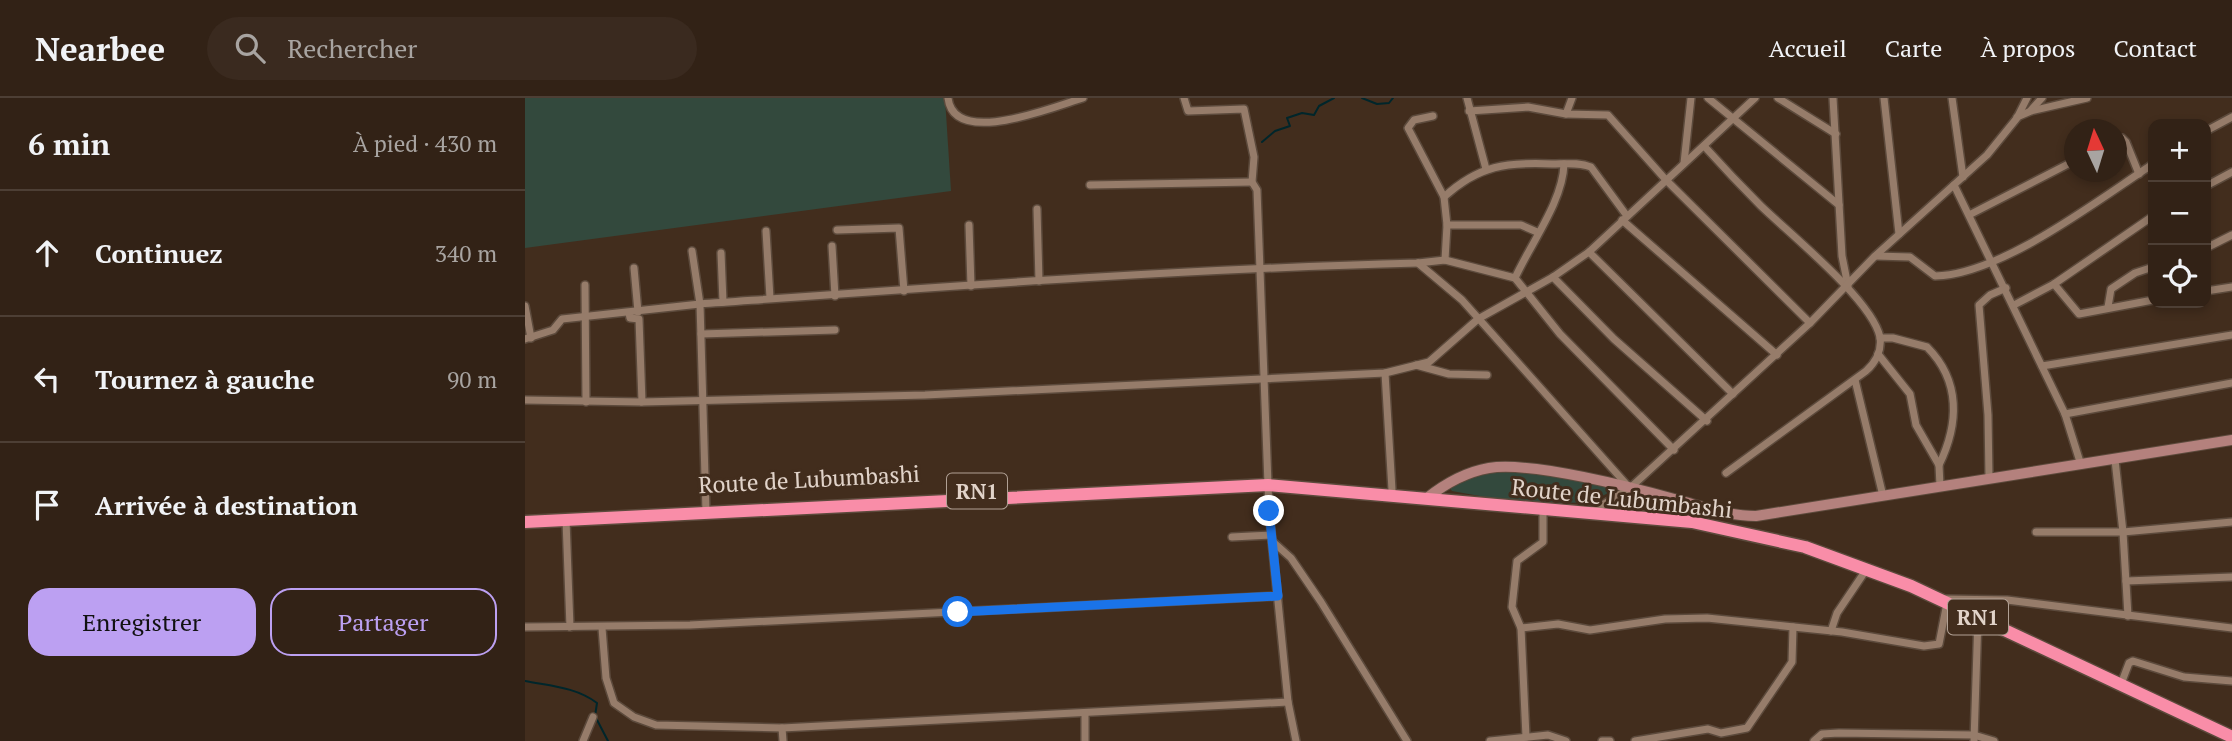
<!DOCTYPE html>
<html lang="fr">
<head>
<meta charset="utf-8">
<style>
  :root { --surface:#322216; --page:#3a2a1f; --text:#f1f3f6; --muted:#a8a4a1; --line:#4d3f35; --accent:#bca0f2 }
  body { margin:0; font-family:"PT Serif",serif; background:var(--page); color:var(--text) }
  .controls { position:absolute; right:21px; top:21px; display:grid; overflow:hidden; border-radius:14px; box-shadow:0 4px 10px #0003 }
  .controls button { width:63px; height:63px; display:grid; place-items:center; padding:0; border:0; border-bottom:2px solid var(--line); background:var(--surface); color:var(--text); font:35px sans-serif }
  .compass { position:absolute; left:1539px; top:21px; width:63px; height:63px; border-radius:50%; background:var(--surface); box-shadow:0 4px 10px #0003; rotate:356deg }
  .stop { position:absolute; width:21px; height:21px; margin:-16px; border:5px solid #1a73e8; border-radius:50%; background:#fff }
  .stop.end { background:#1a73e8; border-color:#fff; box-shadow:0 2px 7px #0008 }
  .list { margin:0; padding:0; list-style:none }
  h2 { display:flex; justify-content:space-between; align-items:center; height:91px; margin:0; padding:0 28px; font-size:30px }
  h2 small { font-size:23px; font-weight:400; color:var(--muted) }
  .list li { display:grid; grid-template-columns:46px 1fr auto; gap:21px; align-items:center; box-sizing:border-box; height:126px; padding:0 28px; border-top:2px solid var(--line) }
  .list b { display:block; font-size:26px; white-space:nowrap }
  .list em { font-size:23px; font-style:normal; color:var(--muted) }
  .actions { display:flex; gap:14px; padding:21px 28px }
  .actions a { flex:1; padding:16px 0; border:2px solid var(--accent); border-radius:21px; text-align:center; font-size:24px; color:var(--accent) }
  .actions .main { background:var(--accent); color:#111 }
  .icon { flex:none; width:38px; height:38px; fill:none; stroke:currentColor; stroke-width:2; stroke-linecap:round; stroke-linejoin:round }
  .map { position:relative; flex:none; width:1707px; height:643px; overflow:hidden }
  header { display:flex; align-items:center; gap:42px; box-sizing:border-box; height:98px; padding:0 35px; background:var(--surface); border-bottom:2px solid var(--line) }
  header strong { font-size:33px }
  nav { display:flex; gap:38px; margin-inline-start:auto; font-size:24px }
  .search { width:490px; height:63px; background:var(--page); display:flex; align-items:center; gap:18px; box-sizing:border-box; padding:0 24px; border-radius:38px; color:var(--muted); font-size:26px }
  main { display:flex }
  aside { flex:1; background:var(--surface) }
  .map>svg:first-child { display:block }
  .green { fill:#33493d }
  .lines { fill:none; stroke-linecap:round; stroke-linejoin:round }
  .stream { stroke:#00262b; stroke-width:2 }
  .street-casing { stroke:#5c4a3c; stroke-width:10 }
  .secondary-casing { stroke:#5c4a3c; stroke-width:12 }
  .highway-casing { stroke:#5c4a3c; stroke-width:15 }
  .street { stroke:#967c6a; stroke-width:7 }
  .secondary { stroke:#b4817d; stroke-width:10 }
  .highway { stroke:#f98da8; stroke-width:12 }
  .route { stroke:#1a73e8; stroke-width:9 }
  .labels { text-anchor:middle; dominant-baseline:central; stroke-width:6; stroke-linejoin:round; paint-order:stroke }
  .shield { fill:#422d1d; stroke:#b1a195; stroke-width:2 }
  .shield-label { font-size:21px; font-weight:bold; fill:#e1d3c9 }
  .street-label { font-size:23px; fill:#e1d3c9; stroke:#422d1d }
</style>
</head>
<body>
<header>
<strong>Nearbee</strong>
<div class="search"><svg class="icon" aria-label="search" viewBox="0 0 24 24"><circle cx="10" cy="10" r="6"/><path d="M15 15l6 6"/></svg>Rechercher</div>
<nav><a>Accueil</a><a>Carte</a><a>À propos</a><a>Contact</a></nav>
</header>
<main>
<aside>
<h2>6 min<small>À pied · 430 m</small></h2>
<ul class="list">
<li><svg class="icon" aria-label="ahead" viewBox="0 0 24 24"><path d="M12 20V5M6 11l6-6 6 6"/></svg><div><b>Continuez</b></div><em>340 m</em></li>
<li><svg class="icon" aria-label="left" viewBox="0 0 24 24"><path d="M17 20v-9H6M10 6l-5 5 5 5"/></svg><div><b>Tournez à gauche</b></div><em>90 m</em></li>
<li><svg class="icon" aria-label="arrive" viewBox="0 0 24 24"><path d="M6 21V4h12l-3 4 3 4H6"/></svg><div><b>Arrivée à destination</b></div></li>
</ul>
<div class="actions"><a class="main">Enregistrer</a><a>Partager</a></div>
</aside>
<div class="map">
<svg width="1707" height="643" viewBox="0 0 1707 643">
  <rect width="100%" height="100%" fill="#422d1d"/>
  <!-- green -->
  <g class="green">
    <polygon points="0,0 420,0 426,93 0,150"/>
    <polygon points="992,370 1092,391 1062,405 982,403 927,393 923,388 952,374"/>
  </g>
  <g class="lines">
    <!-- stream -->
    <g class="stream">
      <polyline points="837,0 852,6 864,5 868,0"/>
      <polyline points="737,44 750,33 765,28 762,20 777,15 789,17 794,8 809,0"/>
      <path d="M0,583C25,588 51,589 72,605L70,618L83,643"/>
    </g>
    <!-- street casing -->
    <g class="street-casing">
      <g id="street">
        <path d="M423,0C429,50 528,9 558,0"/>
        <polyline points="659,0 663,13 719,11 729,59 727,84 732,92 744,413 763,604 771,643"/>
        <polyline points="942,0 961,71"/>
        <polyline points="1183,0 1314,107"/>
        <polyline points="1253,0 1311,36"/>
        <polyline points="1308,0 1317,158 1323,188"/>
        <polyline points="1359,0 1374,136"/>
        <polyline points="1427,0 1438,79"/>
        <polyline points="1506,12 1517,0"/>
        <polyline points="944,13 1003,9 1041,16 1083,17 1141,82 1285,225"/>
        <polyline points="1041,16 1047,0"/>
        <polyline points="908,18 889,22 883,30 919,99"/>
        <polyline points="1492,19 1506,13 1562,0"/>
        <polyline points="1681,33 1707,19"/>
        <polyline points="1591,41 1597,40 1601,44 1614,76"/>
        <path d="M1180,49C1198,69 1217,89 1236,108C1266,137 1347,202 1355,239C1357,253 1350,265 1341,273L1201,375"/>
        <polyline points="1159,65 1166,0"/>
        <polyline points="565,87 727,84"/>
        <polyline points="1429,87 1540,316 1556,367"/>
        <polyline points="1681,88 1707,74"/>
        <polyline points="512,111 514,183"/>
        <polyline points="1446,116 1549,63"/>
        <polyline points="1097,122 1252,257"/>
        <polyline points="444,127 446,188"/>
        <path d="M922,127L919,99C954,67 982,64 1027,66C1040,66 1054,64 1066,69L1102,118"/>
        <polyline points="312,132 374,130 379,193"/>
        <polyline points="241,133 245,200"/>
        <polyline points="307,148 310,198"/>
        <polyline points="1681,150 1707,137"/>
        <polyline points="1064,154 1208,296"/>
        <polyline points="196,155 198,204"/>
        <path d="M1351,158L1385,159L1410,178C1476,177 1573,102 1628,66"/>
        <polyline points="920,162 922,127 996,127 1012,134"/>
        <polyline points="893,165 937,202 1102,387"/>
        <polyline points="109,170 113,214"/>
        <polyline points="1028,179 1089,241 1182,323"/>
        <path d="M990,180C1006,145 1038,103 1039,66"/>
        <polyline points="1529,186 1554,216 1628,202"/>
        <polyline points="60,187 61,304"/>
        <polyline points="1681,193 1707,189"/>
        <polyline points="1489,207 1529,186 1628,118"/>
        <polyline points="0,208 6,240"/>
        <polyline points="1583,209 1586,191 1610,175 1628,169"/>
        <polyline points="104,215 105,220 114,221 117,304"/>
        <polyline points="176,236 310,232"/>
        <path d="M1355,240H1368L1402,249C1436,283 1434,326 1414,367"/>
        <polyline points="0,241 28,232 37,221 175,206 167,153"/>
        <polyline points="1353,256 1385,296 1391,327 1414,367 1415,388"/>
        <polyline points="891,267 924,276 962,277"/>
        <polyline points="1517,268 1707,237"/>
        <polyline points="860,275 867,392"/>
        <polyline points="1330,282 1358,398"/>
        <polyline points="0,302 117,304 400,297 860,275 904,264 953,221 1028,179 1064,154 1230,0"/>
        <polyline points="1540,316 1707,285"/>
        <polyline points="1590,362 1598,434 1603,518"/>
        <polyline points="1464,379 1463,317 1454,207 1465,197 1481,190"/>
        <polyline points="1018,412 1018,444 992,463 987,509 996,530 1033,526 1065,532 1140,521 1182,520 1317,534 1399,548 1414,546 1422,505"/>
        <path d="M181,414L175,206C414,189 654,171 893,165L920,162L990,180L1035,236L1149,352"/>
        <polyline points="1066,414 1105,390 1285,225 1350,158 1462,57 1492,20 1502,0"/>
        <polyline points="41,422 45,529"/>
        <polyline points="1511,434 1598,434 1707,424"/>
        <polyline points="707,439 746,437"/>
        <polyline points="747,443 766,460 796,504 882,643"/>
        <polyline points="1601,483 1707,479"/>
        <polyline points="1420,501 1482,502 1707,530"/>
        <polyline points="0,529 165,527 753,498"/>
        <polyline points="77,530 81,580 89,605 109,619 131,627 257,630 763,604"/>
        <polyline points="996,530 1001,639"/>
        <polyline points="1306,533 1312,515 1341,472"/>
        <polyline points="1596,586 1604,565 1608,563 1659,579 1707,583"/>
        <polyline points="560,615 560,643"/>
        <polyline points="257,630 258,643"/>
        <polyline points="58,643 68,619"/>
        <polyline points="965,643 1023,637 1041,643"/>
        <polyline points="1077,643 1085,643"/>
        <polyline points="1110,643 1183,631 1196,635 1222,630 1267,564 1268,529"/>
        <polyline points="1289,643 1297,636 1314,635 1449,637 1469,643"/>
        <polyline points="1449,643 1453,519"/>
      </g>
    </g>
    <!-- secondary casing -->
    <g class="secondary-casing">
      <path id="secondary" d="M902,400C921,385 941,374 964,370C1006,363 1110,390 1153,402C1179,409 1204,418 1231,418L1707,342"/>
    </g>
    <!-- highway casing -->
    <g class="highway-casing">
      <polyline id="highway" points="0,424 743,387 1167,424 1280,449 1386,488 1707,639"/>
    </g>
    <!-- street -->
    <use href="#street" class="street"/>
    <!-- secondary -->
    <use href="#secondary" class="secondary"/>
    <!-- highway -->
    <use href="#highway" class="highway"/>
  </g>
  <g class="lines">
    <!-- route -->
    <polyline class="route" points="433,514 753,498 744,413"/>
  </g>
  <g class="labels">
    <!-- shield labels -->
    <g class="shield">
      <rect x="422" y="375.5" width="60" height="35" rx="5"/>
      <rect x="1423" y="501.5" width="60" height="35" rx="5"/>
    </g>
    <g class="shield-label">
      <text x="452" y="393">RN1</text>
      <text x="1453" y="519">RN1</text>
    </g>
    <!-- street labels -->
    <g class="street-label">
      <text transform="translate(284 381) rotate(-3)">Route de Lubumbashi</text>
      <text transform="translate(1097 400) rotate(6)">Route de Lubumbashi</text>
    </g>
  </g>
</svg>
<div class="controls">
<button>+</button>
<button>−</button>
<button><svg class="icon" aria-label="locate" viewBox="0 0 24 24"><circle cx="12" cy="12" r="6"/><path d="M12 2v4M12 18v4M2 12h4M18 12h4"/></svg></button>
</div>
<svg class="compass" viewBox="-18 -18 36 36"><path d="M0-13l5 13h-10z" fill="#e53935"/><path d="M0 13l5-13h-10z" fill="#a8a4a1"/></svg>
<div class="stop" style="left:433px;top:514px"></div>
<div class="stop end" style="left:744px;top:413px"></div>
</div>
</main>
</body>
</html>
